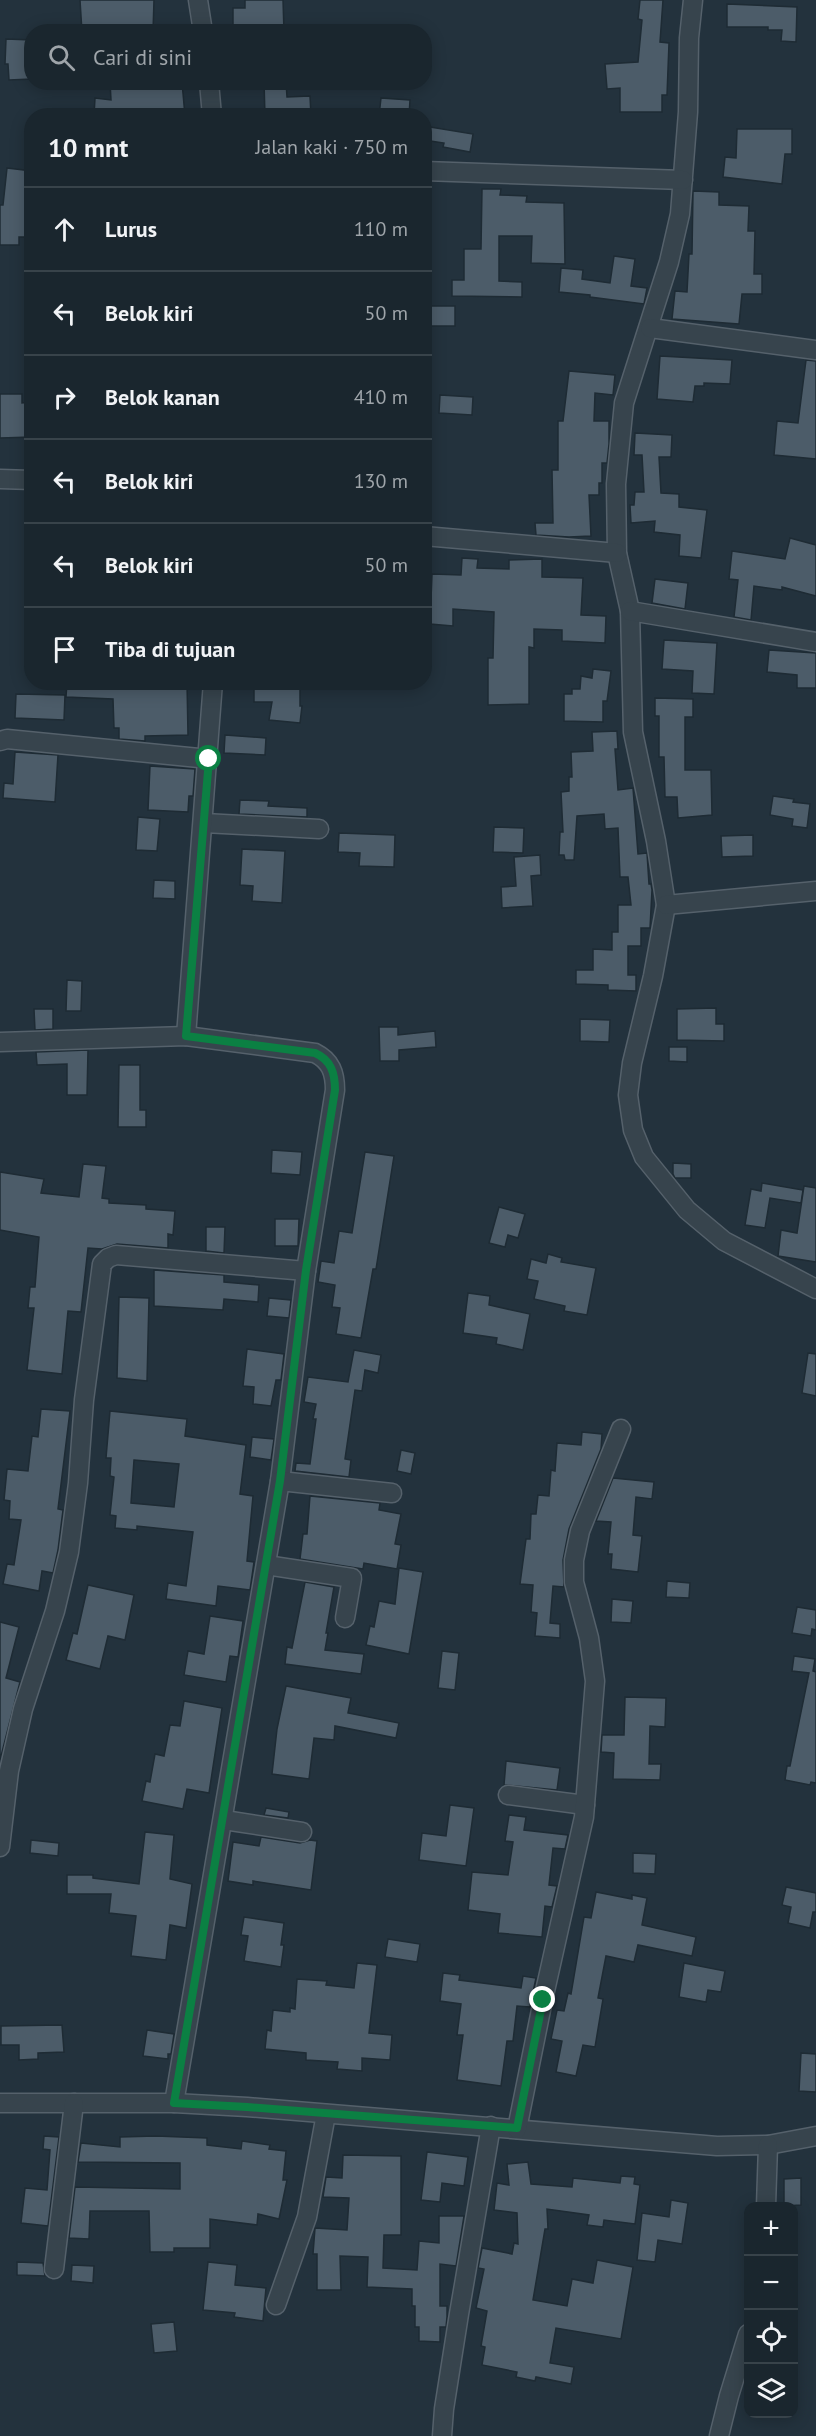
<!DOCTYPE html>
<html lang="id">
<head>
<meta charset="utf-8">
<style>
  :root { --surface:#1a262e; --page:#27323a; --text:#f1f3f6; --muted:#9fa5aa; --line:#38434a }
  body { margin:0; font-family:"PT Sans",sans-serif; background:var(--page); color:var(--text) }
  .controls { position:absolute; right:18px; bottom:18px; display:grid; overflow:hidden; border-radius:12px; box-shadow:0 3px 15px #0003 }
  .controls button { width:54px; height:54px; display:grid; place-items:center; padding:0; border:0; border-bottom:2px solid var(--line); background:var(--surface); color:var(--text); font:30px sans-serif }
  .stop { position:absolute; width:18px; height:18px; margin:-14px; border:4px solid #0b8043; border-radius:50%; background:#fff }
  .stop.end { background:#0b8043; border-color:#fff; box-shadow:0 2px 6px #0008 }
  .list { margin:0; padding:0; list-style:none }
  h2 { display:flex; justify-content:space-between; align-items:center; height:78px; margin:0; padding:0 24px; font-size:26px }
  h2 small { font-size:20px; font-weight:400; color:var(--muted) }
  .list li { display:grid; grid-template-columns:39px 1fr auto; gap:18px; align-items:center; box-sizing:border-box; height:84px; padding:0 24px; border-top:2px solid var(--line) }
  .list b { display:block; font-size:22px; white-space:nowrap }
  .list em { font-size:20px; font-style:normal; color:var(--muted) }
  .icon { flex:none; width:33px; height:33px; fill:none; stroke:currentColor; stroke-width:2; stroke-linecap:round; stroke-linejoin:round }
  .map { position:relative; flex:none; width:816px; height:2436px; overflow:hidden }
  .search { position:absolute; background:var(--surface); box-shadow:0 3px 15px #0003; left:24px; top:24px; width:408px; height:66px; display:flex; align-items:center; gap:15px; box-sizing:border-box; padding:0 21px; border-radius:24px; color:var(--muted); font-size:22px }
  .panel { position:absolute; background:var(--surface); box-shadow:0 3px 15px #0003; left:24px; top:108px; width:408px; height:582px; border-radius:24px }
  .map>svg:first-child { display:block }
  .building { fill:#4c5c69; stroke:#1e2b34; stroke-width:1.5; fill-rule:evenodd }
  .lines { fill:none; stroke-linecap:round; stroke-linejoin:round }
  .minor-casing { stroke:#55616b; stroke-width:21 }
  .minor { stroke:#37444d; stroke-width:18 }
  .route { stroke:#0b8043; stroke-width:8 }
</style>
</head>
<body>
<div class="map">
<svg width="816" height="2436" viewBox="0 0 816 2436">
  <rect width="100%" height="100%" fill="#23323d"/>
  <!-- building -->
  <g class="building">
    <polygon points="80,0 154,0 153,32 82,32"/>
    <polygon points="245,0 283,0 284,32 241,32 240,25 233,26 233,8 245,8"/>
    <polygon points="640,0 663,0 660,42 669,43 667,95 662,95 662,112 620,112 620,88 607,89 605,64 638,62 642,20 638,19"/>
    <polygon points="727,4 797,7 796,42 781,41 782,30 768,30 768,27 727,27"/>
    <polygon points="6,39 32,40 32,79 9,80 8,64 5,64"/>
    <polygon points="110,82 182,82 185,116 94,116 95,98 111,100"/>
    <polygon points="264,82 286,82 287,97 310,96 311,116 265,116"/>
    <polygon points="381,98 410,100 409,116 379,116"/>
    <polygon points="424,126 473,134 470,152 443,147 444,143 424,140"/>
    <polygon points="737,129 792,129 792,154 785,154 782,184 723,177 725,157 736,158"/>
    <polygon points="7,168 32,171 32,237 19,237 19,245 0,245 0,205 3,205"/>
    <polygon points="482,189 501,189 500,195 527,196 526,202 564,203 565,264 531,263 532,236 499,236 499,281 522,282 522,297 452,296 452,280 464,280 464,249 481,249"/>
    <polygon points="693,191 719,192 719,205 749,206 748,231 755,231 754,274 762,274 762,294 742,294 739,324 672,319 675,291 687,292 689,254 692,254"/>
    <polygon points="614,256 635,259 631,286 647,288 644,304 590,297 590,295 559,292 561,268 583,270 582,279 610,283"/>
    <rect x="424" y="306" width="31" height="20"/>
    <polygon points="660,356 732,360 730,384 704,383 704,386 695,386 693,402 657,399"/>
    <polygon points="806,360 816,361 816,459 774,455 777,421 798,423"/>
    <polygon points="569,371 615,375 613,395 595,393 594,421 609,421 609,444 607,463 602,463 602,483 599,483 599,495 589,495 591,536 569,537 536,535 535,523 553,523 552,470 558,470 558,421 563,421"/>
    <polygon points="0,394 22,394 22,403 32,402 32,437 0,438"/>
    <polygon points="440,395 473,397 472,415 439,413"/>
    <polygon points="635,433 672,435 671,457 659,457 661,493 679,494 679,507 707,510 701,558 679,556 680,535 654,532 655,521 631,523 630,505 634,505 635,492 644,492 642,455 634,455"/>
    <polygon points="790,538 816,545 816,596 782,587 782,590 754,586 751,620 734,617 738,580 729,579 732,551 785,559"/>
    <polygon points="462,558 478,559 477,568 509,569 509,560 542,559 542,577 583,578 581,615 606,616 605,643 562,641 562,630 534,629 534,648 529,647 529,704 488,705 488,658 493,658 494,612 453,609 453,626 430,624 432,574 461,575"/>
    <polygon points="655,579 688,583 685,609 652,603"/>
    <polygon points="664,640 717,643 714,694 692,693 693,671 662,669"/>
    <polygon points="769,650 816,653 816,688 797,688 797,675 767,672"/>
    <polygon points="593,669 611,671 607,701 603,701 603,722 564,721 564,694 572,694 572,689 580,689 581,676 592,678"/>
    <polygon points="67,682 187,682 188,735 145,736 145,741 119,739 119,728 114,728 113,699 66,697"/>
    <polygon points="254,682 300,683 300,706 302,706 300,723 269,720 272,702 254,702"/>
    <polygon points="16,694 65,695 64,720 15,718"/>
    <polygon points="655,698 693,699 693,717 685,717 685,770 711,770 712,815 678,818 677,797 665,797 664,757 659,757 659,716 655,716"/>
    <polygon points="617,731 618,749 615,749 618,790 633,788 638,854 647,853 649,884 651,884 652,890 650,928 641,928 641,946 628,946 628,975 636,975 636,991 608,990 608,985 576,984 576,970 593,970 593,949 612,950 612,932 618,932 618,905 631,905 628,877 620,877 618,828 605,829 604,814 577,816 574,860 565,860 564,855 559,855 560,832 563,832 561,792 569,791 569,777 572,777 571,752 593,751 592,732"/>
    <polygon points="225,735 266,738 265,755 224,753"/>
    <polygon points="15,752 58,755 55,802 3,798 4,783 13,784"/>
    <polygon points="150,766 195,769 193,796 189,796 188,812 148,810"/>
    <polygon points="773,796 794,799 793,802 810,804 807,828 792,826 793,819 770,815"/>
    <polygon points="240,800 269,801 268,806 307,808 307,817 239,814"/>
    <polygon points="138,817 160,819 157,851 136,850"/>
    <polygon points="494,827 524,828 523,853 493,852"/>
    <polygon points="339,833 395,835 394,867 359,866 360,853 338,852"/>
    <polygon points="753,835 753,856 722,857 721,836"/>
    <polygon points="242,849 285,851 282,903 252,901 253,886 240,885"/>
    <polygon points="540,855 541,875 531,876 533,906 502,908 501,887 516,886 514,857"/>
    <polygon points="154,880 175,881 175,899 153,898"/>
    <polygon points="67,980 82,981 81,1011 66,1011"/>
    <polygon points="716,1008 716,1024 724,1024 724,1041 677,1040 677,1009"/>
    <polygon points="34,1009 53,1009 53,1029 35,1030"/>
    <polygon points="580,1019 610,1020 609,1042 580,1041"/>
    <polygon points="379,1027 398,1027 398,1035 435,1031 436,1047 399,1050 399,1061 380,1061"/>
    <polygon points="669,1047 687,1047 687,1062 669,1061"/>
    <polygon points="88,1050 87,1095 67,1095 67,1064 37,1065 36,1052"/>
    <polygon points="119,1065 140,1065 140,1110 146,1110 146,1127 118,1127"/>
    <polygon points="272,1150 302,1152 300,1175 271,1173"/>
    <polygon points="365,1152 394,1156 376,1269 373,1269 361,1338 336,1334 340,1308 332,1307 335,1285 318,1282 321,1261 334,1263 339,1231 352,1233"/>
    <polygon points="673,1163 691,1164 691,1178 675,1178 673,1174"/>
    <polygon points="83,1164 106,1166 102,1198 109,1199 109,1203 146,1205 146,1209 175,1211 173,1235 168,1234 168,1248 117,1244 102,1249 88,1248 81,1312 68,1311 62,1374 27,1370 34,1308 28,1308 30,1287 35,1287 39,1237 0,1230 0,1172 44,1179 41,1193 79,1197"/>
    <polygon points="762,1183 803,1190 801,1203 770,1198 765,1228 745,1225 751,1189 761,1191"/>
    <polygon points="804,1186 816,1188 816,1262 778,1256 781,1230 797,1233"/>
    <polygon points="499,1207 525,1214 518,1238 508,1235 505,1247 489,1243"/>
    <polygon points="275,1219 299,1219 298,1246 275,1246"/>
    <polygon points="206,1227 225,1227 224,1253 206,1251"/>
    <polygon points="548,1254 562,1258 561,1262 596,1268 587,1315 564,1311 565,1306 534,1299 538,1281 527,1279 531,1259 546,1263"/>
    <polygon points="154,1270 224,1275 224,1282 259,1285 258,1302 224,1299 223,1310 154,1306"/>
    <polygon points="468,1293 490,1296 489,1305 530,1314 523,1350 496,1344 497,1338 463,1333"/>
    <polygon points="119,1297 149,1298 147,1381 117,1378"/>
    <polygon points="269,1298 291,1300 289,1318 267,1316"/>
    <polygon points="247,1349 284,1354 281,1380 276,1380 271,1406 253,1404 254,1387 243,1386"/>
    <polygon points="354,1350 381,1355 378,1373 365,1370 362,1391 355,1390 345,1459 351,1460 349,1477 295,1471 296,1463 310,1464 316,1419 313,1419 316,1404 304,1402 308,1377 348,1382"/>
    <polygon points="808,1353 816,1354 816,1396 802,1393"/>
    <polygon points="41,1409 70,1411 58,1509 63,1510 58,1550 53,1573 42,1571 39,1591 3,1584 7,1564 14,1565 21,1520 9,1519 10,1501 4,1500 7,1469 28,1471 32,1436 38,1437"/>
    <path d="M110,1411L187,1419L185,1436L246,1445L240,1494L253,1496L247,1561L254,1562L250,1590L218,1586L216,1606L166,1599L168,1583L186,1586L193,1532L137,1526V1530L115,1528L116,1516L110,1515L114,1477L110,1476L111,1458H106ZM134,1460L179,1464L174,1507L131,1503Z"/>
    <polygon points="582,1432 602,1434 601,1449 569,1529 563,1560 564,1587 553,1586 550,1623 560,1624 560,1638 535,1636 537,1613 531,1612 533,1585 520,1584 526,1539 530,1539 531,1514 536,1514 538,1495 549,1496 551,1470 555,1471 557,1443 581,1445"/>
    <polygon points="252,1437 274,1439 271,1460 250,1457"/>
    <polygon points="401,1450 415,1453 411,1474 397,1471"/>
    <polygon points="613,1478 654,1482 652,1499 636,1497 633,1535 642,1536 638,1572 611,1569 612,1554 608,1554 611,1522 596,1521"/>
    <polygon points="310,1496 380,1503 379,1510 401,1514 395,1544 401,1545 397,1569 364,1563 363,1569 300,1559 303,1534 307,1534"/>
    <polygon points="399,1568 423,1572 409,1654 366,1645 370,1626 374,1627 379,1601 395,1604"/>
    <polygon points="667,1581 690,1583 689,1598 666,1597"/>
    <polygon points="305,1582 334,1587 326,1633 328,1633 325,1650 364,1654 361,1674 285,1664 287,1647 292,1648"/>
    <polygon points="88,1585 134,1595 125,1640 108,1636 100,1669 66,1660 73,1633 77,1634"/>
    <polygon points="612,1599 633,1601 631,1623 611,1622"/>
    <polygon points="797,1607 816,1610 816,1630 812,1629 811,1636 792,1633"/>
    <polygon points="210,1616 243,1621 238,1657 230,1656 226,1682 184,1675 188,1651 204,1654"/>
    <polygon points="0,1622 19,1627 6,1678 20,1682 0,1760"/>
    <polygon points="442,1651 459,1653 455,1690 438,1688"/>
    <polygon points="794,1656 815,1659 813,1671 816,1672 816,1783 811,1782 810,1785 785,1780 787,1766 790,1766 809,1673 792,1671"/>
    <polygon points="286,1686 351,1698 348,1713 399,1723 396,1738 335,1726 334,1740 314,1738 309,1779 272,1774 277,1729"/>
    <polygon points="625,1697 666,1698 665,1727 650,1726 649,1764 661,1764 660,1780 613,1779 614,1753 601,1752 602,1735 624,1735"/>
    <polygon points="184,1701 222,1708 209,1793 187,1789 183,1809 142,1801 146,1781 150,1782 155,1754 164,1756 170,1725 180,1726"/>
    <polygon points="506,1761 560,1768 557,1790 504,1785"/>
    <polygon points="450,1805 474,1808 466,1866 419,1860 422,1833 446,1836"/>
    <polygon points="266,1808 289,1812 288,1818 264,1815"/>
    <polygon points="509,1815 526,1817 524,1830 568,1835 565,1849 553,1848 549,1885 557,1886 552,1907 545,1906 542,1937 498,1933 500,1914 468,1910 472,1872 508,1875 513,1842 505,1841"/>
    <polygon points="145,1832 174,1835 170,1879 192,1884 186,1928 170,1925 166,1960 131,1956 136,1916 109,1913 111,1894 67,1894 67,1875 93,1875 93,1878 139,1884"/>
    <polygon points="261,1837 300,1843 310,1840 317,1841 311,1890 253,1881 253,1885 228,1881 233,1842 259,1846"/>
    <polygon points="31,1840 59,1843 58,1856 30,1853"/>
    <polygon points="633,1853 656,1854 655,1874 633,1873"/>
    <polygon points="786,1887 816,1893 816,1912 813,1912 810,1928 788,1923 791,1907 782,1905"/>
    <polygon points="596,1892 632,1899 632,1895 647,1898 642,1925 696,1937 692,1956 638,1945 634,1962 606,1956 598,1998 603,1999 595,2047 583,2045 576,2076 556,2072 562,2041 551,2039 557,2010 564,2011 568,1993 571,1994 584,1917 591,1918"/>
    <polygon points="244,1917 284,1923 281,1945 284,1945 281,1967 244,1961 248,1936 241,1935"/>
    <polygon points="388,1939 420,1944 417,1962 385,1957"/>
    <polygon points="357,1963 377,1965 369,2033 392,2035 390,2060 362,2058 362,2071 337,2069 338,2062 306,2060 306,2053 265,2049 267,2030 271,2031 273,2010 290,2012 290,2008 295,2009 297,1979 327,1981 326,1985 354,1988"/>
    <polygon points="684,1963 725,1971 721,1992 708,1990 706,2002 679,1997"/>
    <polygon points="443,1973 460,1975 459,1980 521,1988 523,1976 536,1978 530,2007 517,2006 513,2041 507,2041 501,2086 457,2080 463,2035 457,2035 461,2004 440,2001"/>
    <polygon points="62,2025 64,2052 38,2053 38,2059 19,2060 19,2045 1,2045 1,2026"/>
    <polygon points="147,2030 174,2034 171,2054 168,2054 168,2059 143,2056"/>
    <polygon points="801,2053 816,2054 816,2092 799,2091"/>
    <polygon points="44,2136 59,2137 48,2226 21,2223 25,2188 47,2190 50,2150 43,2149"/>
    <polygon points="156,2136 207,2138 207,2145 241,2149 242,2141 270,2145 269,2149 286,2151 283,2180 287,2180 279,2219 258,2214 257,2225 210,2219 210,2248 174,2248 174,2252 150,2252 149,2211 90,2211 89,2239 69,2238 75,2187 180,2189 180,2163 78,2162 81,2143 120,2147 120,2137"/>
    <polygon points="427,2152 468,2157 464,2186 442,2183 440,2202 421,2200"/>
    <polygon points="343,2155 401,2156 401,2235 384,2235 383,2268 417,2270 419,2241 439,2243 439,2216 464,2216 456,2266 440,2264 440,2306 447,2306 447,2317 446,2327 440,2327 440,2342 419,2341 419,2327 415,2327 415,2306 412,2306 412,2289 367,2287 368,2257 340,2256 341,2290 317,2290 317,2254 313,2254 315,2228 347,2230 349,2198 323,2197 326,2177 342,2178"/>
    <polygon points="528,2162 531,2184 572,2187 573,2178 620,2183 621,2176 635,2177 634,2184 640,2185 635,2224 604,2220 603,2227 587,2225 589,2215 547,2209 548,2229 545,2229 533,2300 567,2306 572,2279 593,2283 597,2260 633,2267 621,2339 556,2328 550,2363 574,2367 571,2384 536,2377 535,2381 516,2377 517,2372 482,2365 485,2347 481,2346 487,2311 476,2308 484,2269 478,2268 482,2248 512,2254 514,2243 518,2244 517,2213 494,2210 497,2183 509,2185 507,2164"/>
    <polygon points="801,2178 801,2205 784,2206 784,2179"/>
    <polygon points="671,2200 688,2203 682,2244 658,2240 655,2262 637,2260 642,2213 669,2217"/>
    <polygon points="17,2262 43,2263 45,2276 17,2275"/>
    <polygon points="208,2262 237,2265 235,2285 266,2288 263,2321 234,2317 235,2313 203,2310"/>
    <polygon points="72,2265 94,2266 93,2283 71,2281"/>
    <polygon points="174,2322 177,2351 154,2353 151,2324"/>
  </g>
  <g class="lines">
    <!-- minor casing -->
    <g class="minor-casing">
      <g id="minor">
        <polyline points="198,0 203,32"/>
        <polyline points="693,0 689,38 688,112 680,214 669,262 624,403 616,484 617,553 630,611 633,732 656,841 666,905 653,976 632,1063 628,1095 633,1130 644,1157 687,1210 724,1241 816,1289"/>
        <polyline points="209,82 212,116"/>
        <polyline points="424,171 683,180"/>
        <polyline points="650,328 816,350"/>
        <polyline points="0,479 32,480"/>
        <polyline points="424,536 617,553"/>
        <polyline points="630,611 816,642"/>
        <polyline points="0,741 7,739 209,759"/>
        <polyline points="204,823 319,829"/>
        <polyline points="666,905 816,891"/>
        <polyline points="186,1036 213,682"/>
        <path d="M0,1042L186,1036L315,1053C331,1061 335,1073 335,1090L306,1271L280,1481L174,2103"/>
        <polyline points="280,1481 392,1493"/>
        <polyline points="266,1565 352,1578 345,1618"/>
        <polyline points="508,1795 585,1805"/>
        <polyline points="224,1820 302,1832"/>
        <polyline points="0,1847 9,1771 23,1709 55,1611 69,1552 78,1483 84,1400 102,1264 108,1258 116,1255 306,1271"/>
        <polyline points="0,2103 174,2103 247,2107 717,2146 768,2145 816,2136"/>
        <polyline points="517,2129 543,2000 584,1817 595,1681 589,1638 574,1582 574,1560 580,1531 621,1429"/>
        <polyline points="766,2206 768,2145"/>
        <polyline points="54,2269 74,2103"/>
        <polyline points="276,2305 307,2217 326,2114"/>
        <polyline points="442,2436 444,2409 459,2314 491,2126"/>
        <polyline points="719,2436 729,2396 748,2334"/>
      </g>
    </g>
    <!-- minor -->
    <use href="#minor" class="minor"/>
  </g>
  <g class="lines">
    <!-- route -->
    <path class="route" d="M209,759L186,1036L315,1053C331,1060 335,1073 335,1090L306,1270L280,1481L174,2103L247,2107L517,2128L543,2000"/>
  </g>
</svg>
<div class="controls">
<button>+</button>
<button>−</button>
<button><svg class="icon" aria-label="locate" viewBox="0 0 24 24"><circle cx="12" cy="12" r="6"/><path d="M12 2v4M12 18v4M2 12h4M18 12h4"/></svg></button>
<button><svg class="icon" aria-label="layers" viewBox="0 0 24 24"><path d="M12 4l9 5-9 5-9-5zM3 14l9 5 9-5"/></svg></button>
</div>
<div class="stop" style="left:209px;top:759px"></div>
<div class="stop end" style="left:543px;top:2000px"></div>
<div class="search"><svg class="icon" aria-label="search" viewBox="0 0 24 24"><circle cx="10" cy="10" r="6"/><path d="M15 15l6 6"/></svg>Cari di sini</div>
<section class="panel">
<h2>10 mnt<small>Jalan kaki · 750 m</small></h2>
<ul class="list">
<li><svg class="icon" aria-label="ahead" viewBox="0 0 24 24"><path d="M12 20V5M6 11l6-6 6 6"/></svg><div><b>Lurus</b></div><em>110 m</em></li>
<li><svg class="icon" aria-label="left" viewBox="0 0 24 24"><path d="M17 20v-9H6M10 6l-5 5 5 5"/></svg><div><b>Belok kiri</b></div><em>50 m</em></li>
<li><svg class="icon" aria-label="right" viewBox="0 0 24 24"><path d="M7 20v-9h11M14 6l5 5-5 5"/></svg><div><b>Belok kanan</b></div><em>410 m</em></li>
<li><svg class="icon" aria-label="left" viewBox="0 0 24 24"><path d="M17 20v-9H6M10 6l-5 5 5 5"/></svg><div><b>Belok kiri</b></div><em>130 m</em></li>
<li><svg class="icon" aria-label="left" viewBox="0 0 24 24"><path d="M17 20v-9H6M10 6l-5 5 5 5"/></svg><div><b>Belok kiri</b></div><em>50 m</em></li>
<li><svg class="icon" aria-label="arrive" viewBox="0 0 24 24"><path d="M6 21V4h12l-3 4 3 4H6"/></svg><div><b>Tiba di tujuan</b></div></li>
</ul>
</section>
</div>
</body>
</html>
